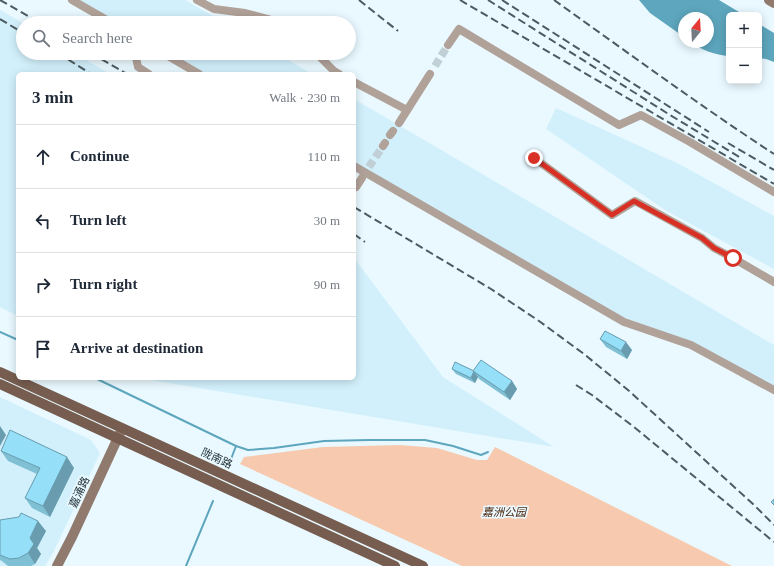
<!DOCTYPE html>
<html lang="en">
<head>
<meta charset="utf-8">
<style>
  :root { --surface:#fff; --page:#f6f6f7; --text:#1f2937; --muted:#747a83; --line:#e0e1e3 }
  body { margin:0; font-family:"Times New Roman","Noto Sans SC",serif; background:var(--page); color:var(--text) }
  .controls { position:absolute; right:12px; top:12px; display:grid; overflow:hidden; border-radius:6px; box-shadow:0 2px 10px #0003 }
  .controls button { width:36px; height:36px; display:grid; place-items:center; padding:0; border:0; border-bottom:1px solid var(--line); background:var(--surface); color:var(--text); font:20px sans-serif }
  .compass { position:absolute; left:678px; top:12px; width:36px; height:36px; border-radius:50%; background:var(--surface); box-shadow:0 2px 10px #0003; rotate:18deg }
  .stop { position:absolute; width:12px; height:12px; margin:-9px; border:3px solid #d93025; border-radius:50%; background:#fff }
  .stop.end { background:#d93025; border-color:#fff; box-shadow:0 1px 4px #0008 }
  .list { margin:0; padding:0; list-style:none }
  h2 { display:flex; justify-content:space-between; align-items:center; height:52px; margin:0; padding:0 16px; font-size:17px }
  h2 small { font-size:13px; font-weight:400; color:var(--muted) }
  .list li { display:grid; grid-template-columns:26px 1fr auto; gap:12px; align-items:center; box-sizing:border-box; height:64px; padding:0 16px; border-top:1px solid var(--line) }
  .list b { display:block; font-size:15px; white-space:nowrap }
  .list em { font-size:13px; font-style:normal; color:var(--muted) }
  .icon { flex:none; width:22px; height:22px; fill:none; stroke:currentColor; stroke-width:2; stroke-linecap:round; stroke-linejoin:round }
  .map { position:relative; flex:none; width:774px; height:566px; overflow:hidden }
  .search { position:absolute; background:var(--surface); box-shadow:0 2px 10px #0003; left:16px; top:16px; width:340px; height:44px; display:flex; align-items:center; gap:10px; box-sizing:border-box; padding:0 14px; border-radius:22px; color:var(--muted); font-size:15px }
  .panel { position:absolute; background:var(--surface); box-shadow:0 2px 10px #0003; left:16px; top:72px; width:340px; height:308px; border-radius:6px }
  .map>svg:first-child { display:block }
  .built { fill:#d2f0fb }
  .green { fill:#f7cab0 }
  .water { fill:#5da6bd }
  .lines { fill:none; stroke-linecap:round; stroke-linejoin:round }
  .stream { stroke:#5da6bd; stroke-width:2 }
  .street-tunnel { stroke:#c0d0d6; stroke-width:8; stroke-dasharray:8 4; stroke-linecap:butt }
  .street { stroke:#b1a299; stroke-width:8 }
  .secondary { stroke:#8f7a6d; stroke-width:10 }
  .primary { stroke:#765d4f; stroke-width:10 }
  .rail { stroke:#4b5b61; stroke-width:2; stroke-dasharray:8 4; stroke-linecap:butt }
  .wall { fill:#80c0d5 }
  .shaded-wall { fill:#689cae }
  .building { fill:#95dff8; stroke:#689cae }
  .route { stroke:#d93025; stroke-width:5 }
  .labels { text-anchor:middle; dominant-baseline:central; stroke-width:3.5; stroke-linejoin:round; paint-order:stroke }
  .street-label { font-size:11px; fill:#1e2e34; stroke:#e9f9ff }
  .park-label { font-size:11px; font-style:italic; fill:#4c270e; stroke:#e9f9ff }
</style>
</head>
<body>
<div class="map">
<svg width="774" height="566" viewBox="0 0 774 566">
  <rect width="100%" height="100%" fill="#e9f9ff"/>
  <!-- built -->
  <g class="built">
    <polygon points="70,0 185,0 225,23 110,23"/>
    <polygon points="0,10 23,23 23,53 74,53 110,74 18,74 18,316 0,307"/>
    <polygon points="162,53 276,53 312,74 198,74"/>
    <polygon points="354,99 774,345 774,390 691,342 630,325 354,165"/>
    <polygon points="556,108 679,164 774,216 774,269 665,210 546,129"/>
    <polygon points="354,258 443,377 554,447 145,379 143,378 354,378"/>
    <polygon points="0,397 91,440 100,453 53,553 45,566 0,566"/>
  </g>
  <!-- green -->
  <polygon class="green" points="400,445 437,448 477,460 487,460 495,447 732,566 462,566 240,464 244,457 323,447"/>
  <!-- water -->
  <g class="water">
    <path d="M639,0H719L744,15H729V56C715,55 702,50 690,42H708V18H684V37L650,13Z"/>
    <polygon points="759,24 774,33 774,62 766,59 759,58"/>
  </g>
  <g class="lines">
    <!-- stream -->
    <g class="stream">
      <polyline points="0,332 18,340"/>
      <polyline points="95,378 236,446 231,459"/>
      <polyline points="236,446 248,450 274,448 324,441 369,440 425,440 453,446 481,455 488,452"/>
      <polyline points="186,566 213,501"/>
    </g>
    <!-- street-tunnel -->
    <g class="street-tunnel">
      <polyline points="435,66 448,45"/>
      <polyline points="362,177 383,146"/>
    </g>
    <!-- street -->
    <g class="street">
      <polyline points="72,0 112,23"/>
      <polyline points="197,0 214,9 245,13 268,19 280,23"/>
      <polyline points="448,45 459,29 619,125 641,115 690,142 774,192"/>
      <polyline points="135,53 138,67 149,74"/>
      <polyline points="163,53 199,74"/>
      <polyline points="316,53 334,71 339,74"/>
      <polyline points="354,82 407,110"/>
      <polyline points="399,123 430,74"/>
      <polyline points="390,135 393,131"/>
      <polyline points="383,146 385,143"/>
      <polyline points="534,158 612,215 635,201 702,238 714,248 733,258 774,282"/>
      <polyline points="354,166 624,322 691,345 774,390"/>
      <polyline points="354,186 356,187 362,178"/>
    </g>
    <!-- secondary -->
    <g class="secondary">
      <polyline points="769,0 774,3"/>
      <polyline points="57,566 72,537 121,431"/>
    </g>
    <!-- primary -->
    <g class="primary">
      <polyline points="0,372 423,566"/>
      <polyline points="0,384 395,566"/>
    </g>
    <!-- rail -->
    <g class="rail">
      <polyline points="0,0 40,23"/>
      <polyline points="359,0 398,31"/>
      <polyline points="460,0 774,184"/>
      <polyline points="488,0 670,115 741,158"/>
      <polyline points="502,0 709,132"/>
      <path d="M554,0C627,52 699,105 774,154"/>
      <polyline points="0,19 23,33"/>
      <polyline points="58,53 91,74"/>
      <polyline points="91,53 127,74"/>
      <polyline points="728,143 774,170"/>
      <polyline points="354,207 491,289 539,321 584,354 628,390 754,505 774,525"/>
      <polyline points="354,234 365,242"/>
      <polyline points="576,385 592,395 634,427 774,542"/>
    </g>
  </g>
  <!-- wall -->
  <g class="wall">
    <polygon points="600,339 632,350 627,359 606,347"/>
    <polygon points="452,369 474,371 512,381 517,389 510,400 479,379 478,377 475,383 456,374"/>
    <polygon points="1,451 74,468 50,517 32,508 25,498 37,474 8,461"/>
    <polygon points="0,520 46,531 37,548 41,554 35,564 31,566 8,566 2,561 0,560"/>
  </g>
  <!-- shaded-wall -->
  <g class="shaded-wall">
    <polygon points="626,342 632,350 627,359 621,351"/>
    <polygon points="474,372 478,377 475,383 471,378"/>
    <polygon points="512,381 517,389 510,400 504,392"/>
    <polygon points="0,426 6,435 0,446"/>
    <polygon points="67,457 74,468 50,517 43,506"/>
    <polygon points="38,521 46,531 37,548 41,554 35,564 28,553 30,538"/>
  </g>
  <!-- building -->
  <g class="building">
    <polygon points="605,331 626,342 621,351 600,339"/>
    <polygon points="481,360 512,381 504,392 473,371"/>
    <polygon points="455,362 474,371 471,378 452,369"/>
    <polygon points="10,430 67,457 43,506 25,498 40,468 1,451"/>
    <polygon points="774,499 774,505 771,502"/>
    <polygon points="21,513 38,521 30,538 34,544 28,553 19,558 10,559 0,555 0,520 19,517"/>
  </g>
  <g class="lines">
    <!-- route -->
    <polyline class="route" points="534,158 612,215 634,201 702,238 714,248 733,258"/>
  </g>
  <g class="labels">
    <!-- street labels -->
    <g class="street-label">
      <text transform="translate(217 458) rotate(25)">陇南路</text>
      <text transform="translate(79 492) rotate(-65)">嘉涌路</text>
    </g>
    <!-- park labels -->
    <g class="park-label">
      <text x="504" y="512">嘉洲公园</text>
    </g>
  </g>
</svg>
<div class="controls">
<button>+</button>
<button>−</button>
</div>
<svg class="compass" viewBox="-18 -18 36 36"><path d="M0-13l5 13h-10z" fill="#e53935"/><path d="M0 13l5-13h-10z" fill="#747a83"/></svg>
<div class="stop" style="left:733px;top:258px"></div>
<div class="stop end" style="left:534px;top:158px"></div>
<div class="search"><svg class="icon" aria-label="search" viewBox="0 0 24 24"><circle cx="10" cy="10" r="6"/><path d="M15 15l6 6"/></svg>Search here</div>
<section class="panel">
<h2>3 min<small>Walk · 230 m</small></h2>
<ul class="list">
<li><svg class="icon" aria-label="ahead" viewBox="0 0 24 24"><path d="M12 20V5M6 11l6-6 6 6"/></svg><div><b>Continue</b></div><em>110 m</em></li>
<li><svg class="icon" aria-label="left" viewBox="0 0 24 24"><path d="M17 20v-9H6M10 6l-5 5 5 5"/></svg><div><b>Turn left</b></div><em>30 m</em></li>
<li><svg class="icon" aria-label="right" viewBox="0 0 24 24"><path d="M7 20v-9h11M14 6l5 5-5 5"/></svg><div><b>Turn right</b></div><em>90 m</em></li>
<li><svg class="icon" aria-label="arrive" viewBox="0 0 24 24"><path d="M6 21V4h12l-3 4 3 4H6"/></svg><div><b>Arrive at destination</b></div></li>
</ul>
</section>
</div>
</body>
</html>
